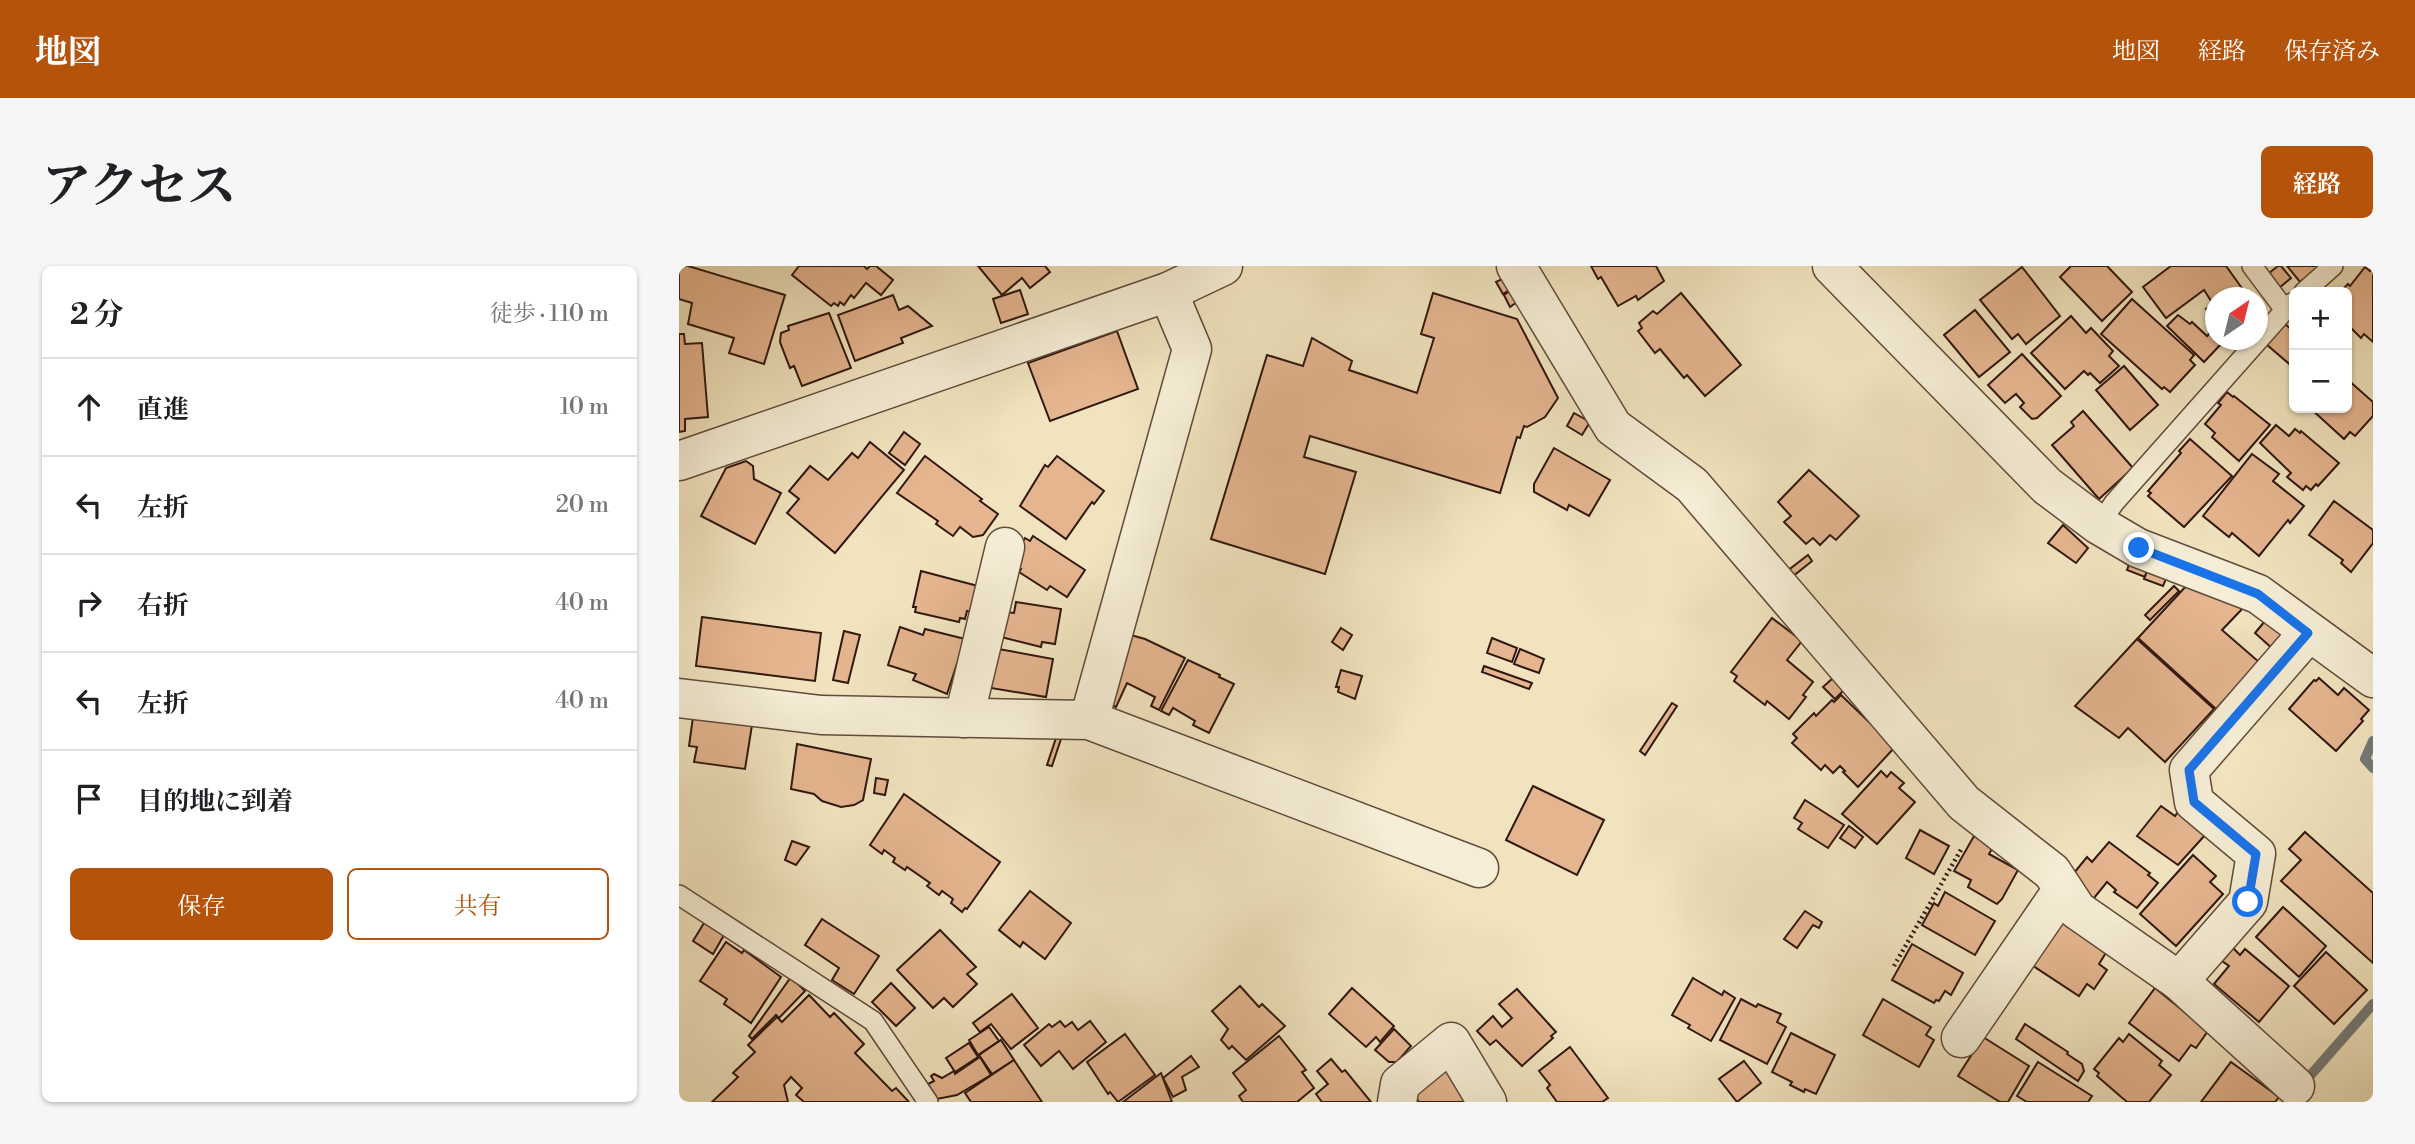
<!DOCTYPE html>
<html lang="ja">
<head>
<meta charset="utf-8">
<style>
  :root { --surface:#fff; --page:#f6f6f6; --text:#202124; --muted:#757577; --line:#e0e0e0; --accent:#b45309 }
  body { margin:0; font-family:"Libre Bodoni","Noto Serif JP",serif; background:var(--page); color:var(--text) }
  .controls { position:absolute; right:21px; top:21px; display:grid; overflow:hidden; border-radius:10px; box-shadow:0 2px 5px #0004 }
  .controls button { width:63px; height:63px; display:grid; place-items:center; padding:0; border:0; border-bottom:2px solid var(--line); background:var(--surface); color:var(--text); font:35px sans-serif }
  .compass { position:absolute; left:1526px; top:21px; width:63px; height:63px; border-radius:50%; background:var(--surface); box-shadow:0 2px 5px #0004; rotate:35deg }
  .stop { position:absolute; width:21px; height:21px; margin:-16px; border:5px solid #1a73e8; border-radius:50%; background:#fff }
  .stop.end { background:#1a73e8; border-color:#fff; box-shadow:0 2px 7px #0008 }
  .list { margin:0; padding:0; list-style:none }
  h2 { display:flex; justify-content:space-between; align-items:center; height:91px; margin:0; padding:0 28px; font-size:30px }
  h2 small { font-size:23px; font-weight:400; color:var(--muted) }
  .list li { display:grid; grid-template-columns:46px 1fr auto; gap:21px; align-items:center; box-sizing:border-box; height:98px; padding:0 28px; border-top:2px solid var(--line) }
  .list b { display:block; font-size:26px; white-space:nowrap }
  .list em { font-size:23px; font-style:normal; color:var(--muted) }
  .actions { display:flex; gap:14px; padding:21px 28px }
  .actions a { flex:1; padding:16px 0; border:2px solid var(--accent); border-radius:10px; text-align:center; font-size:24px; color:var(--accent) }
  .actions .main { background:var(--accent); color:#fff }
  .icon { flex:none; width:38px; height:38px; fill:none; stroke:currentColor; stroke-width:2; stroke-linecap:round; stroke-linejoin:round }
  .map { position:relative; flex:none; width:1694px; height:836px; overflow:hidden; border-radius:10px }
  header { display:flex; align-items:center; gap:42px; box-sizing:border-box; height:98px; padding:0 35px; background:var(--accent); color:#fff }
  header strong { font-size:33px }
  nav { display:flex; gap:38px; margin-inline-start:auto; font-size:24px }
  .intro { display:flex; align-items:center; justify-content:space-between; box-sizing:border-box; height:168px; padding:0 42px }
  h1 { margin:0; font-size:49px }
  .button { padding:18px 32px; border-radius:10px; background:var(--accent); color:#fff; font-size:24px; font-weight:700 }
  main { display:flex; gap:42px; padding:0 42px }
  aside { flex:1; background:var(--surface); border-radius:10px; box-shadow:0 2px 5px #0004 }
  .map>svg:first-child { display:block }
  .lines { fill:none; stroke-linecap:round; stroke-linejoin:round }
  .stream { stroke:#747a77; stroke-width:10 }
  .building { fill:#e4b58f; stroke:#31180f; stroke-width:2 }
  .lane-casing { stroke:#614b3b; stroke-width:22 }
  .street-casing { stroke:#614b3b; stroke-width:41 }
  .path { stroke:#31180f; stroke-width:4.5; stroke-dasharray:2 3.5; stroke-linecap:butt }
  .lane { stroke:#f5edd5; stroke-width:19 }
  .street { stroke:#f5edd5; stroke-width:38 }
  .route { stroke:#1a73e8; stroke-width:9 }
</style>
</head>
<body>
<header>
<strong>地図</strong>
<nav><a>地図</a><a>経路</a><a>保存済み</a></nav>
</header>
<div class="intro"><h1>アクセス</h1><a class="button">経路</a></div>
<main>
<aside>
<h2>2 分<small>徒歩 · 110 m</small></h2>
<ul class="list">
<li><svg class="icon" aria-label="ahead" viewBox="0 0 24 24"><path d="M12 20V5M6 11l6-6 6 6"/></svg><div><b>直進</b></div><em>10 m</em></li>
<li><svg class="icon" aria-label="left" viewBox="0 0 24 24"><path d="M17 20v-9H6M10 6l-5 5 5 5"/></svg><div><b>左折</b></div><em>20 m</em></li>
<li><svg class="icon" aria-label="right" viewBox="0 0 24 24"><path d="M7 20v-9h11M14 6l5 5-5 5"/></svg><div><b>右折</b></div><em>40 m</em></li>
<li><svg class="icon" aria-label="left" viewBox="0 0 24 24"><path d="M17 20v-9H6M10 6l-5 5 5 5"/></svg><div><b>左折</b></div><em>40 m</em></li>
<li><svg class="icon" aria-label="arrive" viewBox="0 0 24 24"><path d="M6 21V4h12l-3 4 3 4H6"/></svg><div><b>目的地に到着</b></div></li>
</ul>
<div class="actions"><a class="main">保存</a><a>共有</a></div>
</aside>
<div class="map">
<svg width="1694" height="836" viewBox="0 0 1694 836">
  <rect width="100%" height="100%" fill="#f0e3be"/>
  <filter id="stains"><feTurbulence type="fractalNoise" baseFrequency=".00286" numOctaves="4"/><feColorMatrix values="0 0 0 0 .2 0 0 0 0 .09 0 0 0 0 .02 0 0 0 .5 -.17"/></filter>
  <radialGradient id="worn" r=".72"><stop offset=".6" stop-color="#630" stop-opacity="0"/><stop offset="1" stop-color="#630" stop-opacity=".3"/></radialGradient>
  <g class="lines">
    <!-- stream -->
    <g class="stream">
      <polyline points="1694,475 1686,493 1694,502"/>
      <polyline points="1622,820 1694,738"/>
    </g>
  </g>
  <!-- building -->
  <g class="building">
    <polygon points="0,0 9,0 106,29 85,98 50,87 55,72 9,58 13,37 0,33"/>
    <polygon points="120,0 185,0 188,3 191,0 197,0 214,14 202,29 187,17 175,32 172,29 165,39 161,36 159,40 155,37 152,40 113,9"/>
    <polygon points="299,0 366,0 371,6 351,22 343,12 323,29"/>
    <polygon points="912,0 977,0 985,15 959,34 957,30 939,40 922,11 919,13"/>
    <polygon points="1392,0 1428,0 1453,26 1423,55 1381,11"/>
    <polygon points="1492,0 1547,0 1570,32 1536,32 1536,56 1527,43 1534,38 1525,24 1487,52 1464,21"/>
    <polygon points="1599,0 1602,0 1612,12 1600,22 1589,8"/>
    <polygon points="1608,0 1643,0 1621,16"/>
    <polygon points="1343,1 1381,50 1347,78 1339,68 1333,73 1301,34"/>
    <polygon points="1686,1 1691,5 1694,1 1694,76 1685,68 1682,72 1668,58 1668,26 1661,26 1669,18 1671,20"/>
    <polygon points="823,13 830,24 824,28 817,16"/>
    <polygon points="341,24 349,48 322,57 314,33"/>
    <polygon points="831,25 838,36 831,41 825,29"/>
    <polygon points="754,27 838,53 879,132 866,151 848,161 845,160 841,172 838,171 821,227 631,170 625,191 677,206 646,308 532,273 588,89 624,100 633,72 673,95 670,104 738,127 755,72 742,68"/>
    <polygon points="1002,27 1062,99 1026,130 1008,109 1005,112 981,83 976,87 959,65 963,62 960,57 974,45 978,48"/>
    <polygon points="214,29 220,44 229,40 253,60 222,72 224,77 176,95 159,49"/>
    <polygon points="1453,33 1515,89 1511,94 1516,99 1491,126 1485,121 1483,123 1422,68"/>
    <polygon points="1296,44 1331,86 1300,111 1265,69"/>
    <polygon points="150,47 172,102 123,120 115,100 111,102 101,76 102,67 110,64 109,60"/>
    <polygon points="1499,49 1511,58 1513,56 1528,70 1532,66 1536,74 1543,77 1525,96 1488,60"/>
    <polygon points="1392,50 1407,67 1412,62 1434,85 1430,90 1440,100 1421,117 1411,107 1409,109 1405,105 1386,123 1352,87"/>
    <polygon points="1604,56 1615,66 1615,102 1587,78"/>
    <polygon points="438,65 459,123 371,155 349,97"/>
    <polygon points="0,68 5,68 6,78 23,77 29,151 6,153 6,165 0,166"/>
    <polygon points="1343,88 1382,130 1358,152 1353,153 1341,141 1345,137 1337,128 1326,137 1309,119"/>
    <polygon points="1445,100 1479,139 1451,164 1417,124"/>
    <polygon points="1668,113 1694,136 1694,150 1676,170 1671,166 1665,173 1631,142 1668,142"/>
    <polygon points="1548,126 1554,131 1555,130 1591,159 1560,195 1533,171 1536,167 1526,158 1542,139 1539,137"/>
    <polygon points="1404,145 1454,202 1420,233 1373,179 1395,160 1392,156"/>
    <polygon points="895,147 911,156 903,169 888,160"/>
    <polygon points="1597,159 1610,170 1616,163 1621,167 1622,165 1660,197 1639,220 1637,218 1632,224 1627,220 1624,224 1608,211 1612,207 1581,177"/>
    <polygon points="225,166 241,178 226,199 210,187"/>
    <polygon points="1511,173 1553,210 1505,261 1469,230 1472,227 1469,225 1502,187 1500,185"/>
    <polygon points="191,176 225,204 156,287 108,247 120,233 110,225 131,200 149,214 173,187 179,192"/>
    <polygon points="875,182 931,214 910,250 890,239 888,244 855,226 855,218"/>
    <polygon points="1573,188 1600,208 1594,215 1625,240 1611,257 1609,254 1580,290 1553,267 1550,271 1524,250"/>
    <polygon points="246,190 303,233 301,235 319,248 304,269 294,271 281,261 274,270 257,258 259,255 218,227"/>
    <polygon points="378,190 425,225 415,238 413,236 387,273 341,240 366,199 369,201"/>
    <polygon points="67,195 74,200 75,213 102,227 76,278 22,250 47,202"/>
    <polygon points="1130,204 1180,250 1157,274 1151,269 1141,279 1134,272 1127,278 1105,256 1112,250 1099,236"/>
    <polygon points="1655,235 1694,264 1694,277 1672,306 1662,297 1664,294 1630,269"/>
    <polygon points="1384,259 1409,282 1397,297 1369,277"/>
    <polygon points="354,270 406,304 388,331 371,320 368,324 340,306 342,303 336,299 338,284 346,272 351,275"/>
    <polygon points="1129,289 1133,295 1108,315 1103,309"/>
    <polygon points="1451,296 1469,302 1466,311 1448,304"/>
    <polygon points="1469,303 1488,310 1484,320 1465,313"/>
    <polygon points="242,305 299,320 293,346 288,345 286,353 281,352 280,356 236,346 237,341 234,341"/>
    <polygon points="1509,318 1565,341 1543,364 1580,396 1537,443 1459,372"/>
    <polygon points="1495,320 1500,325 1471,354 1466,349"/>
    <polygon points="337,336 382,343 376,378 363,376 362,381 322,371 326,346 335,347"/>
    <polygon points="23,351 142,367 136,415 17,400"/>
    <polygon points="1093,352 1123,375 1108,394 1134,416 1124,429 1127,431 1110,453 1088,435 1086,439 1055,415 1058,410 1052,406"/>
    <polygon points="1586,355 1606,371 1595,384 1576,367"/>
    <polygon points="221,361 244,369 246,363 286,373 268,428 234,414 237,408 209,399"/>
    <polygon points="662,362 673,369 664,384 653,376"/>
    <polygon points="165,365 181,369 169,417 154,414"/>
    <polygon points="448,368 466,373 506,392 480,444 472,440 476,431 448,417 437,441 430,437"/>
    <polygon points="813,372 838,382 833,396 808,387"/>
    <polygon points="1458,373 1535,443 1486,496 1449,462 1440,472 1396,440"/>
    <polygon points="314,382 374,393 367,431 312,422 316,399"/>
    <polygon points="841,383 865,393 860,407 835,398"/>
    <polygon points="509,394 541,409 540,411 555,418 530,467 514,459 516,455 494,442 490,449 482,445"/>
    <polygon points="805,400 853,417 850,423 803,406"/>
    <polygon points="662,404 683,410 676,433 659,426 660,421 657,421"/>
    <polygon points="1154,412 1165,424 1156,433 1144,421"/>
    <polygon points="1640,412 1659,429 1665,422 1690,444 1682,453 1684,455 1657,485 1610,443 1635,414 1637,415"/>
    <polygon points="1162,429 1216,481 1179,521 1164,506 1166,505 1161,500 1154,507 1146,499 1142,504 1113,477 1118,472 1114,468 1135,447 1137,450 1153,434 1155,436"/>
    <polygon points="993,437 998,440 966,489 961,485"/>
    <polygon points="14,451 73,459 66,503 15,496 18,481 10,480"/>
    <polygon points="380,463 385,464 373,500 368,499"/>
    <polygon points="118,478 192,493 184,534 175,539 162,541 143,535 135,528 112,523"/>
    <polygon points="1202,505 1208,511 1212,506 1225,517 1220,522 1236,536 1198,578 1163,548"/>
    <polygon points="197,512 209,514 206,529 195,527"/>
    <polygon points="854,520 925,554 898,609 827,574"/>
    <polygon points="225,528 321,596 288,643 286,642 283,646 272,637 274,633 263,625 260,629 248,620 251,617 228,601 226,604 214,596 216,592 205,584 203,588 191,579"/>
    <polygon points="1126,534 1165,559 1149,582 1119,563 1123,557 1115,552"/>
    <polygon points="1482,540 1496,550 1499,546 1527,568 1499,599 1458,570"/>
    <polygon points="1170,560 1184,571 1176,582 1161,572"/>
    <polygon points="1241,564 1270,580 1255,608 1227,592"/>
    <polygon points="1626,566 1694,627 1694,697 1602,615 1622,594 1610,583"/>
    <polygon points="1295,570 1314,581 1310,588 1339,604 1323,633 1318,638 1289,621 1292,614 1275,605"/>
    <polygon points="113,575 130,581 117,599 106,594"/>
    <polygon points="1430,576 1471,607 1469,609 1479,617 1458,642 1435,626 1437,624 1428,616 1411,637 1390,613 1408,591 1413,596"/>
    <polygon points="1514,589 1537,610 1531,616 1544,628 1497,680 1461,648"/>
    <polygon points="351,625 392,657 366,693 344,676 341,681 320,664"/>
    <polygon points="1266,626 1316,655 1296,689 1243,659 1255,637 1259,640"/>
    <polygon points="1604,641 1647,680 1620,711 1577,671"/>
    <polygon points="1126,645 1143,656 1140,662 1134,659 1118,682 1105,673"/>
    <polygon points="143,653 200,690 175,728 153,714 160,702 126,679"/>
    <polygon points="1380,654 1428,685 1420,698 1428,704 1415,723 1408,718 1400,730 1351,698"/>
    <polygon points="25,657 45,669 34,688 14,675"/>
    <polygon points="261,664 297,701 288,708 298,718 274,741 265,732 254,742 218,704"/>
    <polygon points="47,676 63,687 65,684 102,711 72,757 45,738 48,733 21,715"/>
    <polygon points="1233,678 1284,707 1272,729 1266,725 1260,735 1257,734 1255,737 1213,714"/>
    <polygon points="1554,682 1561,689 1566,683 1610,720 1580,756 1535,718 1550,700 1543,695"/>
    <polygon points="1647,686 1688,724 1655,758 1615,720"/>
    <polygon points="112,711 126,725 100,752 97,749 73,773 70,770"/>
    <polygon points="1014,712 1043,729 1045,725 1056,732 1032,775 1009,762 1011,759 993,749"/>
    <polygon points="212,717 236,742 217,760 193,736"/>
    <polygon points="561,720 580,741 583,738 606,760 567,794 553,780 550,783 542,774 549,763 533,745"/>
    <polygon points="673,722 715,760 701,776 697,771 687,781 650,748"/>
    <polygon points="1476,722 1529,765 1517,782 1512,779 1500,795 1450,757"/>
    <polygon points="838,723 877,766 872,770 874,772 843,800 817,774 811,779 798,765 814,750 823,761 833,752 820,738"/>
    <polygon points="333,728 359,762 332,783 312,758 301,766 294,757"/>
    <polygon points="130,729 151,751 155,747 185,778 176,787 213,825 217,822 230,836 125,836 117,829 123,822 112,811 105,819 109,836 33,836 59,811 54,807 76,786 69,779 98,751 103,756"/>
    <polygon points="1062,733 1077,741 1079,738 1102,748 1098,756 1107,761 1088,798 1041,774"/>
    <polygon points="1204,733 1252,761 1247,769 1255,774 1240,801 1184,769"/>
    <polygon points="381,755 386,761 393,756 399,764 411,755 427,776 394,803 380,785 362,800 345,779 370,758 373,761"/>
    <polygon points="1346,758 1389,786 1388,788 1403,798 1405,805 1399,815 1337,773"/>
    <polygon points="310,761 320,775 299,789 290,774"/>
    <polygon points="715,763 732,780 718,796 710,796 696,784"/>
    <polygon points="1112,767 1156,789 1137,828 1126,823 1125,826 1111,819 1113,816 1093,806"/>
    <polygon points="446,768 476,809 439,836 431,826 429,828 408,796"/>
    <polygon points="1450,768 1483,795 1480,799 1492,809 1470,836 1448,836 1418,810 1420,807 1415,803 1440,772 1444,776"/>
    <polygon points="600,770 627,804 623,806 635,822 618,836 564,836 560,830 567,824 554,807"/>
    <polygon points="1304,771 1350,800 1329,836 1321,836 1279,810"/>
    <polygon points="322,774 335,794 313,808 300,789"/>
    <polygon points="290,777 299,791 276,806 267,792"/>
    <polygon points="891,781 929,832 923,836 878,836 868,822 871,819 860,805"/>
    <polygon points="512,790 520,801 503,811 507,824 494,831 484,812"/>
    <polygon points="301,791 312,809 278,829 258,833 249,818 255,815 252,810 255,808 263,812 275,805 276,808"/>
    <polygon points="652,793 663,806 666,804 692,836 643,836 637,828 649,818 638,805"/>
    <polygon points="772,793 802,836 740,836 730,822"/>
    <polygon points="335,794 363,836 292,836 286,827"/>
    <polygon points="1065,795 1082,817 1058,836 1040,813"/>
    <polygon points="1359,796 1413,830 1409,836 1348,836 1338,830"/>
    <polygon points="1552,796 1600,831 1596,836 1522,836"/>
    <polygon points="482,807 493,836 444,836"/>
  </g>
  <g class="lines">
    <!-- lane casing -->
    <g class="lane-casing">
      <g id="lane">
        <polyline points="1573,0 1606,44 1613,37"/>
        <polyline points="1625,26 1654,0"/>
        <polyline points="1420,259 1435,237 1606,44"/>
        <polyline points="0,629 194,755 249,836"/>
      </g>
    </g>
    <!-- street casing -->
    <g class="street-casing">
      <g id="street">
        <polyline points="837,0 934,161 1013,219 1285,537 1373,606 1398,644 1500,715 1616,820"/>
        <polyline points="1153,0 1368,220 1420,259 1459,282 1579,328 1694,412"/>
        <polyline points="0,195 489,26 544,0"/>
        <polyline points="0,432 142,449 410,454 800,602"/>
        <polyline points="285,452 326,281"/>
        <polyline points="410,454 513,83 489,26"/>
        <polyline points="1500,715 1569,636 1577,588 1515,536 1510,504 1629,367"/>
        <polyline points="1282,772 1384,623"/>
        <polyline points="718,836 721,818 772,776 808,836"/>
      </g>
    </g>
    <!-- path -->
    <polyline class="path" points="1215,700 1283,582"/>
    <!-- lane -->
    <use href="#lane" class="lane"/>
    <!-- street -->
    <use href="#street" class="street"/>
  </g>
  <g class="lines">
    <!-- route -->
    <polyline class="route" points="1460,282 1579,328 1629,367 1510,504 1515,536 1577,588 1569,636"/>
  </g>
  <rect width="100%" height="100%" filter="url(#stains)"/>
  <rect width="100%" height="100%" fill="url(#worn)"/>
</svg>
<div class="controls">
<button>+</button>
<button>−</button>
</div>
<svg class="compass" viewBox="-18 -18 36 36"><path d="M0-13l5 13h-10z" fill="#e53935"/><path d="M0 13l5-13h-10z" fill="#757577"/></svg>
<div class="stop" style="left:1569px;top:636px"></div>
<div class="stop end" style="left:1460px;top:282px"></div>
</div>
</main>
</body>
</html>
